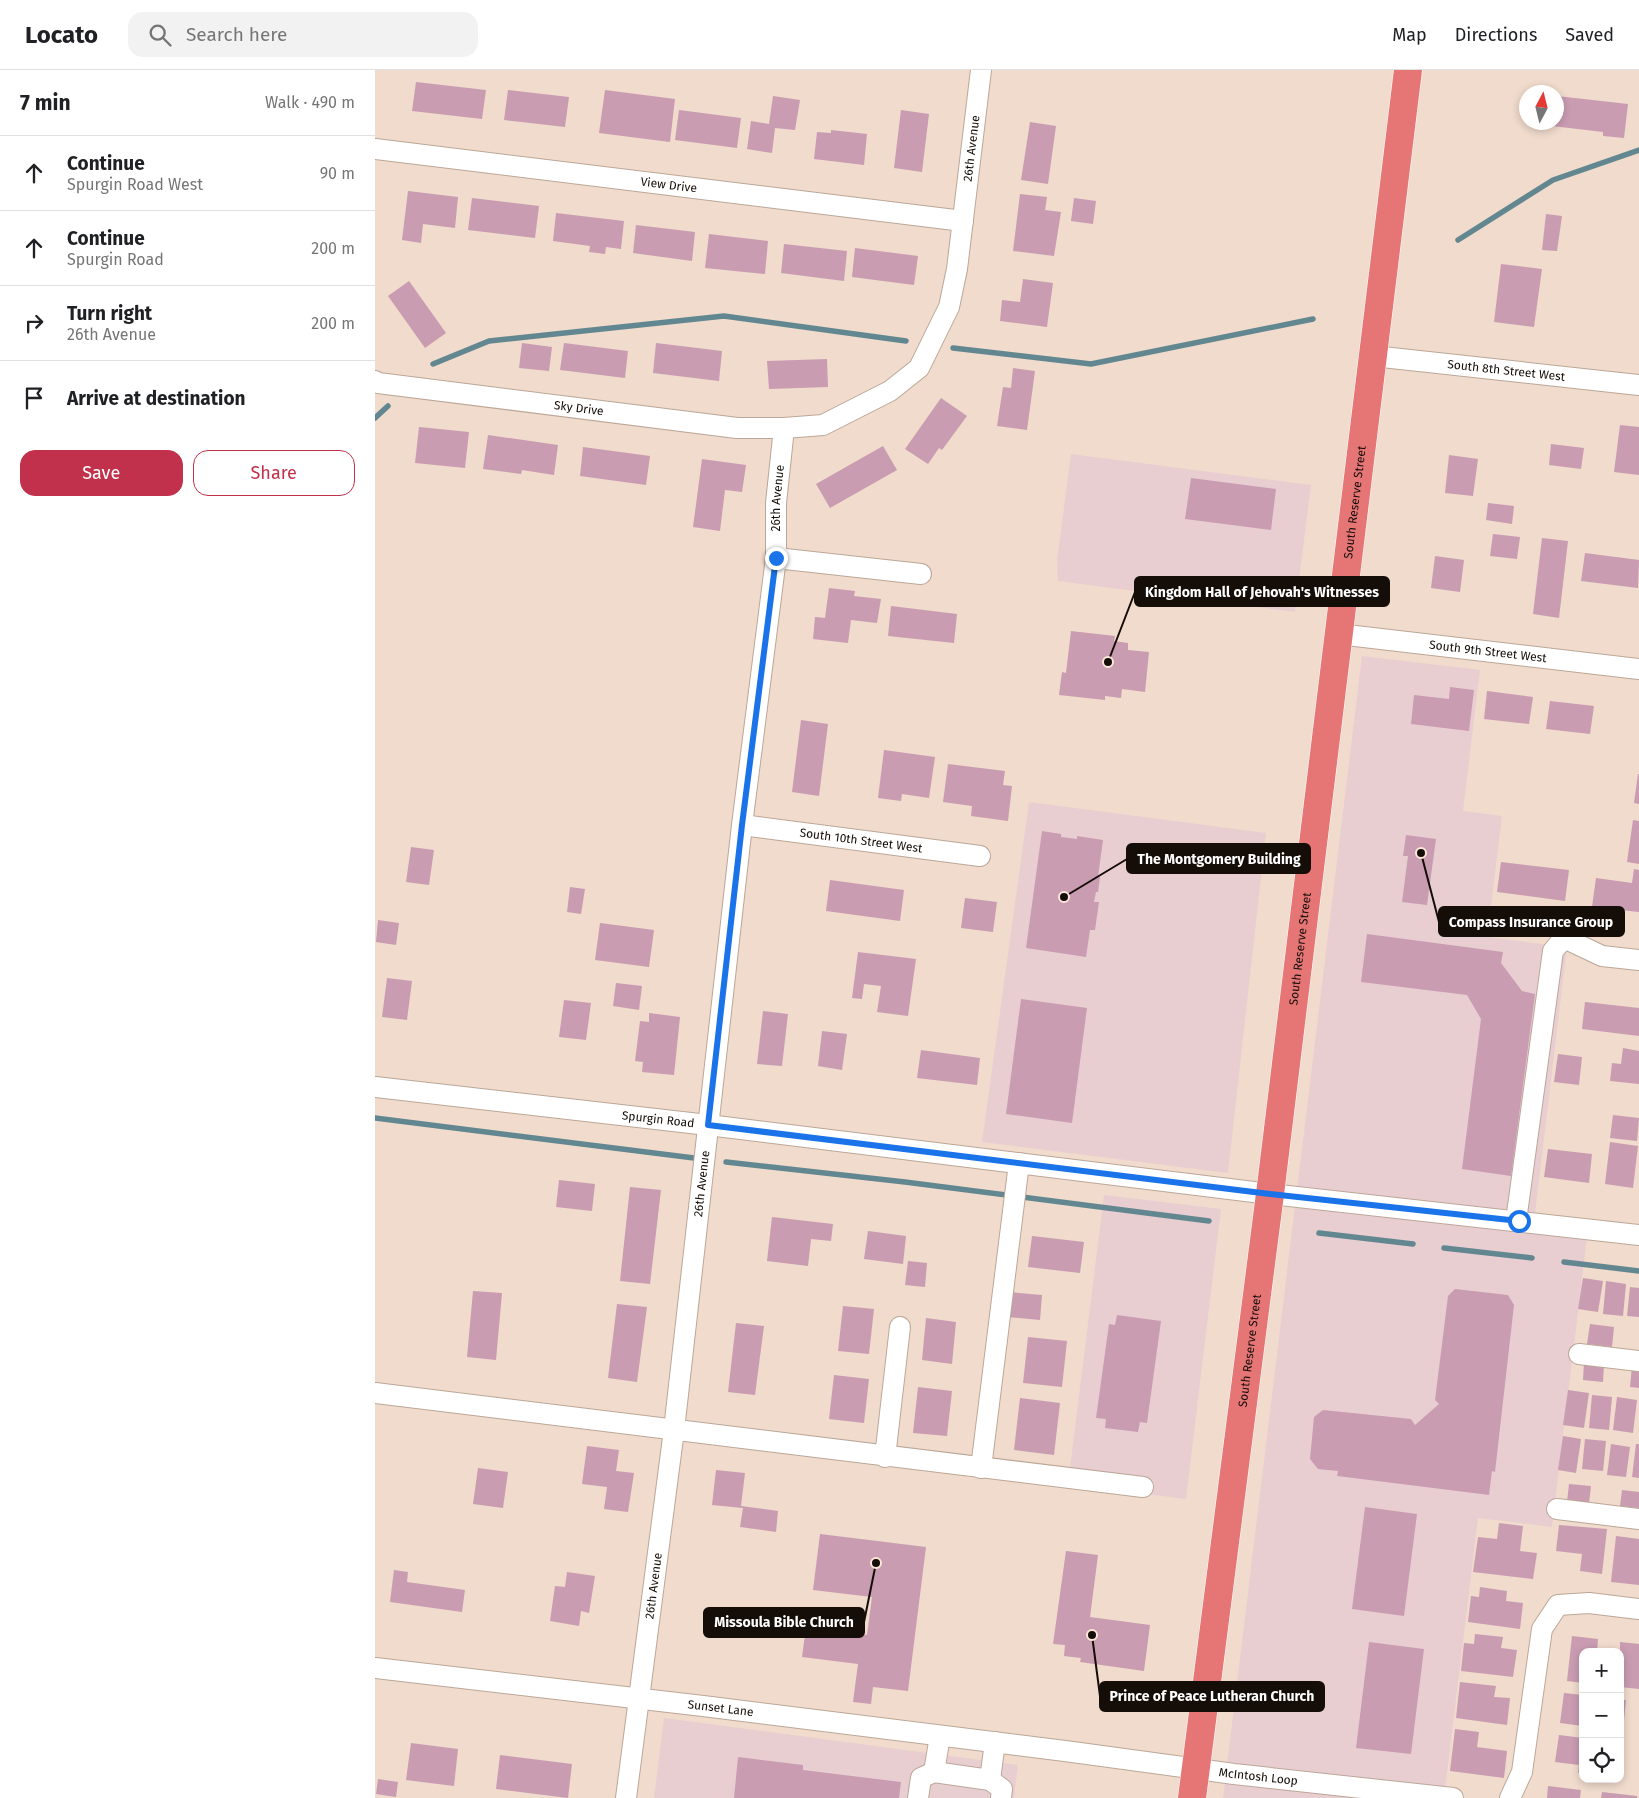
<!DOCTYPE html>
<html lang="en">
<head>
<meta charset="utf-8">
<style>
  :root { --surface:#fff; --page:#f2f2f2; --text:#202124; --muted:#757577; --line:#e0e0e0; --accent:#c1314b }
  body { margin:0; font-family:"Fira Sans",sans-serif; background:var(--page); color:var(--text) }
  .controls { position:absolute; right:15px; bottom:15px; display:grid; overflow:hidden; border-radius:10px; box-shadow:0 2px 8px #0003 }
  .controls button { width:45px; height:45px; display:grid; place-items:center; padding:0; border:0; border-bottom:1px solid var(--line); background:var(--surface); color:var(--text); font:25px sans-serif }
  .compass { position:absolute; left:1144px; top:15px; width:45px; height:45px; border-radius:50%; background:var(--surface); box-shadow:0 2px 8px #0003; rotate:7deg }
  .stop { position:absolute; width:15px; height:15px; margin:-11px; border:4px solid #1a73e8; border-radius:50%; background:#fff }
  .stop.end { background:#1a73e8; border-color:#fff; box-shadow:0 1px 5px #0008 }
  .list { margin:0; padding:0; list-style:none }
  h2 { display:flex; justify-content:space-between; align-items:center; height:65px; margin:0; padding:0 20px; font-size:21px }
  h2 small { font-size:16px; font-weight:400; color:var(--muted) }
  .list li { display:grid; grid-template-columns:32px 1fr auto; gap:15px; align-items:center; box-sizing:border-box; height:75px; padding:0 20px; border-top:1px solid var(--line) }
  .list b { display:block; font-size:19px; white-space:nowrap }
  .list p { margin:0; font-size:16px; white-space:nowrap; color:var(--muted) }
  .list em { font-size:16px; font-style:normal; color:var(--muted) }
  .actions { display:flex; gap:10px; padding:15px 20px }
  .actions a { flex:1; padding:11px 0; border:1px solid var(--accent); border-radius:15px; text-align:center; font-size:18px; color:var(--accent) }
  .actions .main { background:var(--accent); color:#fff }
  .icon { flex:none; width:28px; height:28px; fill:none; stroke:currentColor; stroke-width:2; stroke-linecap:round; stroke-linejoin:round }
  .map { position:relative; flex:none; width:1264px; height:1728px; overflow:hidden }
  header { display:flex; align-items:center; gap:30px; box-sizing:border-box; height:70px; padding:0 25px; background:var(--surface); border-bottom:1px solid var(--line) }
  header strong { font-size:24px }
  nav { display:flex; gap:28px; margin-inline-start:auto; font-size:18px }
  .search { width:350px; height:45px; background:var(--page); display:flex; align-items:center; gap:12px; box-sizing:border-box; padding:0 18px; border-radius:15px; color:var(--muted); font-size:19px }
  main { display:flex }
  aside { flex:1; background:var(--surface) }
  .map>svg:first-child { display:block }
  .commercial { fill:#e9ced1 }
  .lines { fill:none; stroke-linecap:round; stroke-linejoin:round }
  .stream { stroke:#628790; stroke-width:5.5 }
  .building { fill:#c99cb2 }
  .minor-casing { stroke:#bba798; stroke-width:22 }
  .highway-casing { stroke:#fff; stroke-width:29 }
  .minor { stroke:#fff; stroke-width:20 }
  .highway { stroke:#e67676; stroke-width:28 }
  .route { stroke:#1a73e8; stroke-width:6 }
  .labels { text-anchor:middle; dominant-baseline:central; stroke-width:4; stroke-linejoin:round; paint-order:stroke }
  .street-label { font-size:12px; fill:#140d08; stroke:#fee8d9 }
  .leader { fill:none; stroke:#140d08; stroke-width:2 }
  .callout-dot { fill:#140d08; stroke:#fee8d9; stroke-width:2 }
  .callout { fill:#140d08; stroke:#140d08; stroke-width:2 }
  .callout-label { font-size:14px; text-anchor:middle; font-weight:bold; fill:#fff }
</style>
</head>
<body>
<header>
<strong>Locato</strong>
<div class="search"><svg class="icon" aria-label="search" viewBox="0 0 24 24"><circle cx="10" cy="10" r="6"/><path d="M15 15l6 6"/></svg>Search here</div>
<nav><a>Map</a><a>Directions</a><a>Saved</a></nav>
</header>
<main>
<aside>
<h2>7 min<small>Walk · 490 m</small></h2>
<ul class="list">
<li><svg class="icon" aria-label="ahead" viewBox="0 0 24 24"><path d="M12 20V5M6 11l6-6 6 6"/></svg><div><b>Continue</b><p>Spurgin Road West</p></div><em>90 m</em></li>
<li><svg class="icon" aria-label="ahead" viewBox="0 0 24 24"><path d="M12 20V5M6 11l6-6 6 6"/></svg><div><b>Continue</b><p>Spurgin Road</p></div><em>200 m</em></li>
<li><svg class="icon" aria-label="right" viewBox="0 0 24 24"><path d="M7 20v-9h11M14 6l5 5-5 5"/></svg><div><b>Turn right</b><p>26th Avenue</p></div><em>200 m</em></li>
<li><svg class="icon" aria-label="arrive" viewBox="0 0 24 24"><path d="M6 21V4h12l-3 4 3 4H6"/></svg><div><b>Arrive at destination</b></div></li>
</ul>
<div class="actions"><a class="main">Save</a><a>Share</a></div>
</aside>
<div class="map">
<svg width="1264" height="1728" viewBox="0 0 1264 1728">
  <rect width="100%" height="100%" fill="#f0dbcc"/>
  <!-- commercial -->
  <g class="commercial">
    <polygon points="696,384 936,415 920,542 683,511 682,491"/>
    <polygon points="987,586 1105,600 1088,741 1127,746 1112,867 1192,877 1158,1160 1212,1167 1177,1457 1103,1448 1069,1728 848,1728"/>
    <polygon points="654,732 891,763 853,1103 607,1072"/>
    <polygon points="729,1125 846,1139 811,1429 693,1414"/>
    <polygon points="289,1648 643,1695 639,1728 279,1728"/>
  </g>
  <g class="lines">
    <!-- stream -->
    <g class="stream">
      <polyline points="1083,170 1178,110 1264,80"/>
      <polyline points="578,278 716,294 938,249"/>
      <polyline points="58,294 114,271 349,246 531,271"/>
      <polyline points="0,348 13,336"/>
      <polyline points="0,1048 319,1088"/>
      <polyline points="351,1092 530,1112 834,1151"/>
      <polyline points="944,1163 1038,1174"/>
      <polyline points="1069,1178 1157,1188"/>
      <polyline points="1189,1192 1264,1201"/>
    </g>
  </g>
  <!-- building -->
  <g class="building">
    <polygon points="41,12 111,20 107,49 37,41"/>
    <polygon points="133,20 194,27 190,57 129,50"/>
    <polygon points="230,20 300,29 295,72 224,63"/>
    <polygon points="398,26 425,30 420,60 400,58 397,83 372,79 376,51 394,54"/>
    <polygon points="1182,26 1253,34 1249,68 1228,66 1228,62 1160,54 1182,52"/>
    <polygon points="304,40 366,48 362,78 300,70"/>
    <polygon points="526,40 554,44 547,102 519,98"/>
    <polygon points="655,52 681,56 673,114 646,110"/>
    <polygon points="456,60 492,64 489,95 439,89 442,62 456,63"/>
    <polygon points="33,121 83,127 80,158 48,154 46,173 27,170"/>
    <polygon points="645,124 672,127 670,140 686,142 679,186 638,181"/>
    <polygon points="97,128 164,136 160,168 93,160"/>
    <polygon points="699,128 721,131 718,154 696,151"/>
    <polygon points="181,143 249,151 246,179 231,177 230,184 214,182 215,176 178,171"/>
    <polygon points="1171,144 1187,146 1182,181 1167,180"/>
    <polygon points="261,155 320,162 317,191 258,183"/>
    <polygon points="334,164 393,171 390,204 330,198"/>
    <polygon points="409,174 472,181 469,211 406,203"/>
    <polygon points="480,178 543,186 539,215 477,207"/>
    <polygon points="1126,194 1167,199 1159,257 1119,252"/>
    <polygon points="648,209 678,213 672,257 625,251 627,230 645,232"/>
    <polygon points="34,211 71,263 50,278 13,226"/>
    <polygon points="147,273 177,277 174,301 144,298"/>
    <polygon points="189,273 253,281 250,308 185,300"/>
    <polygon points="281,273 347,281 344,311 278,303"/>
    <polygon points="452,289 453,317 394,319 392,291"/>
    <polygon points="638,298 660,301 652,360 622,356 628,317 636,318"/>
    <polygon points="566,328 592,346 567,380 564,378 553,394 530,379"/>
    <polygon points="1245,355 1264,357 1264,405 1239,402"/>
    <polygon points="44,357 94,362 90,398 40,393"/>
    <polygon points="113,365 183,375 179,405 147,400 146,404 108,399"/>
    <polygon points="1176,374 1209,378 1206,399 1174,395"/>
    <polygon points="508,376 522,400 455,438 441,414"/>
    <polygon points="208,377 275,386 271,415 205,406"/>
    <polygon points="1074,385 1103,389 1098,426 1070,423"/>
    <polygon points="327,389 371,395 367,422 350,420 345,461 318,457"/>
    <polygon points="816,408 901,419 896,460 810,449"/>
    <polygon points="1113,433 1139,436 1137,454 1111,450"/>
    <polygon points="1118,464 1145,467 1142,489 1115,486"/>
    <polygon points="1167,468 1193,471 1184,548 1158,544"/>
    <polygon points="1210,483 1264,490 1263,518 1206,511"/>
    <polygon points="1060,486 1089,490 1085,522 1056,518"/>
    <polygon points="454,518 480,521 479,526 506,529 502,553 476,550 473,573 438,569 440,547 450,548"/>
    <polygon points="516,536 582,544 579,573 513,566"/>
    <polygon points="696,561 740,566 739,571 753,573 753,580 774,582 770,622 747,619 746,628 730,626 730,630 684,625 687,602 691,603"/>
    <polygon points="1075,617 1099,620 1094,661 1036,654 1039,625 1074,629"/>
    <polygon points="1112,621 1158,627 1154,654 1109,649"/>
    <polygon points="1175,631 1219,636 1215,664 1171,659"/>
    <polygon points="426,650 453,654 444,726 417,722"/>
    <polygon points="509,680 560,687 554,728 527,724 526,731 503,728"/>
    <polygon points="573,694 630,701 628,715 637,716 633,751 596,746 597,736 568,732"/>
    <polygon points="1263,704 1264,704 1264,734 1259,733"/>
    <polygon points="1258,750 1264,751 1264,794 1252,792"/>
    <polygon points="667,761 686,764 686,767 702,769 702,766 728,770 723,807 725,807 723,822 721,822 719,832 724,832 720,860 715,860 711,887 651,878"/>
    <polygon points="1031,765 1061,769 1052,835 1027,832 1033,786 1028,786"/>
    <polygon points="36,777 59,780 54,815 31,812"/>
    <polygon points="1126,792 1194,800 1190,831 1122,822"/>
    <polygon points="1259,799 1264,800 1264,842 1217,837 1221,808 1257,813"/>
    <polygon points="455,810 529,820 525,851 451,841"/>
    <polygon points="195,817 210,819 206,844 192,842"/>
    <polygon points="590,828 622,832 618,862 586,858"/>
    <polygon points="3,850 24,853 21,875 1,872"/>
    <polygon points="225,853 279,860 274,897 220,890"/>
    <polygon points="992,864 1128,882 1126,893 1147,921 1160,924 1136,1106 1087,1099 1106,949 1092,925 986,912"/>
    <polygon points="483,882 541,889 533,946 502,942 506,916 489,914 487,929 477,928"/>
    <polygon points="12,908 37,911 32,950 7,947"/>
    <polygon points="241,913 267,916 264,940 238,936"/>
    <polygon points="646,929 712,938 697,1053 631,1044"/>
    <polygon points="189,930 216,933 211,970 184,967"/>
    <polygon points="1210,932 1264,938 1264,966 1207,959"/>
    <polygon points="388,941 413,944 407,996 382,994"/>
    <polygon points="274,943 305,947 299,1005 267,1002 268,992 260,991 265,951 274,952"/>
    <polygon points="447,961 472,964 467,1000 443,996"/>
    <polygon points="1248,978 1264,981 1264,1014 1235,1011 1237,993 1246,994"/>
    <polygon points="546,980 605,988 602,1015 542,1008"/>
    <polygon points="1183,984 1207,987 1204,1015 1179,1012"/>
    <polygon points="1238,1045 1264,1048 1262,1071 1235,1068"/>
    <polygon points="1235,1072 1263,1076 1258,1118 1230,1114"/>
    <polygon points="1173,1079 1217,1084 1214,1113 1169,1107"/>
    <polygon points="184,1110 220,1114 217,1141 181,1137"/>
    <polygon points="255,1117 286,1120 275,1214 245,1211"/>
    <polygon points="397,1147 458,1154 456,1171 436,1169 433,1196 392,1191"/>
    <polygon points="493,1161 531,1166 528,1194 489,1189"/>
    <polygon points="657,1166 709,1172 705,1203 653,1197"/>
    <polygon points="533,1191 552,1193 550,1217 530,1215"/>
    <polygon points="1208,1208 1228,1211 1223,1242 1203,1239"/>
    <polygon points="1231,1211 1251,1214 1248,1246 1228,1244"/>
    <polygon points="1255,1217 1264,1218 1264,1247 1252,1246"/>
    <polygon points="1080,1219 1133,1225 1139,1235 1120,1402 1117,1401 1114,1425 962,1406 963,1401 943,1399 935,1389 939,1347 948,1340 1036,1349 1040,1355 1064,1334 1060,1330 1073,1226"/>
    <polygon points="98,1221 127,1223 121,1290 92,1287"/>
    <polygon points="634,1222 667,1225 665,1250 632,1247"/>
    <polygon points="242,1234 272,1237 262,1312 233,1308"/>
    <polygon points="468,1236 499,1239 494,1284 463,1281"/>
    <polygon points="742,1245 786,1251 772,1353 765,1352 763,1362 730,1358 731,1349 721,1348 734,1254 740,1255"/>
    <polygon points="551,1248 581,1252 577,1294 547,1290"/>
    <polygon points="361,1253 389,1256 380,1325 353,1322"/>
    <polygon points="1215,1254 1239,1257 1237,1277 1212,1274"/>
    <polygon points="653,1267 692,1271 687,1317 648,1313"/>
    <polygon points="1209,1292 1229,1294 1228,1312 1208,1310"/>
    <polygon points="1257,1296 1264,1297 1264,1318 1255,1317"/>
    <polygon points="459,1305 494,1309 489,1353 454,1349"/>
    <polygon points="543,1317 577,1321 572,1366 538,1363"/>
    <polygon points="1193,1320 1214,1323 1209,1358 1188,1355"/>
    <polygon points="1217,1325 1237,1327 1234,1360 1214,1358"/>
    <polygon points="1242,1327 1262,1330 1258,1363 1238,1360"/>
    <polygon points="645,1328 685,1333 679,1385 639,1380"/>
    <polygon points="1188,1366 1206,1369 1201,1403 1183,1400"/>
    <polygon points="1210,1369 1231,1371 1228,1401 1207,1399"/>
    <polygon points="1236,1374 1255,1377 1251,1407 1232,1405"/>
    <polygon points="1261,1374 1264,1374 1264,1408 1257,1407"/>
    <polygon points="212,1376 244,1380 241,1401 259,1403 253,1442 229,1439 232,1417 207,1414"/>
    <polygon points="103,1398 133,1402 128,1438 98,1434"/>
    <polygon points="341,1400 370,1403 366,1436 403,1441 401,1462 365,1457 368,1438 337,1435"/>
    <polygon points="1194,1414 1216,1416 1214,1434 1192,1432"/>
    <polygon points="1247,1420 1264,1422 1264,1438 1245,1436"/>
    <polygon points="990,1437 1042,1444 1029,1546 977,1539"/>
    <polygon points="1124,1453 1148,1456 1145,1481 1162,1483 1158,1509 1098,1502 1103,1467 1122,1469"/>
    <polygon points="1184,1455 1232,1459 1227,1504 1205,1501 1207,1484 1181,1481"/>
    <polygon points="445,1464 551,1477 533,1621 498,1617 496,1634 478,1632 483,1594 427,1587 431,1557 492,1565 497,1527 438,1520"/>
    <polygon points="1241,1466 1264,1469 1264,1515 1236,1512"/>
    <polygon points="691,1481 723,1485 715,1547 775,1555 769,1601 705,1592 706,1588 689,1586 690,1575 678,1574"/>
    <polygon points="19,1500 33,1502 32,1512 90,1520 87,1542 15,1532"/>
    <polygon points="192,1502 220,1506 214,1543 206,1541 204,1556 175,1551 180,1516 190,1517"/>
    <polygon points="1105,1517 1132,1521 1131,1531 1148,1533 1145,1559 1093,1552 1096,1526 1104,1527"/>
    <polygon points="1100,1564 1128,1567 1126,1578 1142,1580 1138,1607 1086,1601 1089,1573 1099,1574"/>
    <polygon points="1197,1566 1223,1569 1222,1582 1208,1582 1208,1613 1192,1611"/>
    <polygon points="994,1572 1049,1579 1036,1684 981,1678"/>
    <polygon points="1245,1572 1264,1574 1264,1619 1245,1617"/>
    <polygon points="1085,1612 1121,1616 1119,1627 1135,1628 1132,1655 1081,1648"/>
    <polygon points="1189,1623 1208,1625 1208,1656 1185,1653"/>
    <polygon points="1245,1630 1251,1630 1248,1661 1245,1660"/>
    <polygon points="1080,1659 1104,1662 1102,1677 1132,1681 1129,1708 1075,1701"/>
    <polygon points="1184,1665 1208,1668 1208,1703 1203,1703 1204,1695 1180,1692"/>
    <polygon points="36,1673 83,1679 79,1716 31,1710"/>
    <polygon points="125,1685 197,1694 193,1728 121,1719"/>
    <polygon points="363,1687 428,1695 428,1700 526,1712 524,1728 359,1728"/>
    <polygon points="3,1709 23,1712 21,1727 1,1724"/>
    <polygon points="1173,1716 1206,1720 1205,1728 1172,1728"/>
    <polygon points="1227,1722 1262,1726 1262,1728 1226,1728"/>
  </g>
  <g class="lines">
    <!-- minor casing -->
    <g class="minor-casing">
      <g id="minor">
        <path id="s1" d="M0,79L588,151"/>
        <path id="s2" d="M998,286L1264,315"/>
        <path id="s3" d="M0,311L3,313L362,358H409L448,355L515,321L544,298L574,237L582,199L606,0"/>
        <polyline points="401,488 546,504"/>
        <path id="s4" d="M963,564L1264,599"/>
        <path id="s5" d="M367,755L605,786"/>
        <path id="s6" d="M0,1017L333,1055L895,1124L1264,1165"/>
        <polyline points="1141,1151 1178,881 1189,868 1227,886 1264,890"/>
        <polyline points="1204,1284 1264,1291"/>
        <polyline points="0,1323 768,1417"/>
        <polyline points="510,1387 525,1257"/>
        <polyline points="606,1398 644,1093"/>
        <polyline points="1182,1439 1264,1449"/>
        <path id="s7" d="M0,1598L328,1636L690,1681L859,1704L1078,1728"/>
        <polyline points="559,1702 615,1710 620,1672"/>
        <polyline points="615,1710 627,1719 626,1728"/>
        <path id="s8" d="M251,1728L299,1360L367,755L401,488V433L409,358"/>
        <polyline points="543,1728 546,1708 559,1702 565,1666"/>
        <polyline points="1135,1728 1147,1702 1167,1559 1183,1535 1214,1533 1264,1539"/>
      </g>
    </g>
    <!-- highway casing -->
    <g class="highway-casing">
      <g id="highway">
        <path id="s9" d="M817,1728L895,1124L1033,0"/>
      </g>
    </g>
    <!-- minor -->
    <use href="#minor" class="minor"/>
    <!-- highway -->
    <use href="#highway" class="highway"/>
  </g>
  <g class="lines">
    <!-- route -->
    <polyline class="route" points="401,488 367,755 333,1055 895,1124 1144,1151"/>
  </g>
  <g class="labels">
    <!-- street labels -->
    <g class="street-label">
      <text stroke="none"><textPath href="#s3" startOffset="792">26th Avenue</textPath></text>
      <text stroke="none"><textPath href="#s1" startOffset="296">View Drive</textPath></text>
      <text stroke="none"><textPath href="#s2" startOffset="134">South 8th Street West</textPath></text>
      <text stroke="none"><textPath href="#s3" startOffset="206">Sky Drive</textPath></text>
      <text stroke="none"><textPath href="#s8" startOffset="1309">26th Avenue</textPath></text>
      <text stroke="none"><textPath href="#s9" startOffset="1306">South Reserve Street</textPath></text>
      <text stroke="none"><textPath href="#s4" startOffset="151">South 9th Street West</textPath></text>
      <text stroke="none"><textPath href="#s5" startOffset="120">South 10th Street West</textPath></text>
      <text stroke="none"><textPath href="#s9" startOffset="856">South Reserve Street</textPath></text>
      <text stroke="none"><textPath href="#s6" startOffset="285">Spurgin Road</textPath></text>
      <text stroke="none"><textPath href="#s8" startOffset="619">26th Avenue</textPath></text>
      <text stroke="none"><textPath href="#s9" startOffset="451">South Reserve Street</textPath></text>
      <text stroke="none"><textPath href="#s8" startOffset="214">26th Avenue</textPath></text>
      <text stroke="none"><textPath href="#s7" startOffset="348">Sunset Lane</textPath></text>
      <text stroke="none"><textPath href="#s7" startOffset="890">McIntosh Loop</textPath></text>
    </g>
  </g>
  <!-- callouts -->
  <path class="leader" d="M733 592L760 522M689 827L752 789M1046 783L1064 852M501 1493L489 1552M717 1565L725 1626"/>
  <g class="callout-dot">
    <circle cx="733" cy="592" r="5"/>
    <circle cx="689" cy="827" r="5"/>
    <circle cx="1046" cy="783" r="5"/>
    <circle cx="501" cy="1493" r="5"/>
    <circle cx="717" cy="1565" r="5"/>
  </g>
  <g class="callout">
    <rect x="760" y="507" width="254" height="29" rx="5"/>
    <rect x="752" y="774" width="183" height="29" rx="5"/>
    <rect x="1064" y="837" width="185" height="29" rx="5"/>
    <rect x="329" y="1538" width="160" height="29" rx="5"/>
    <rect x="725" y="1612" width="224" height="29" rx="5"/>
  </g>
  <g class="callout-label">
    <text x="887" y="527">Kingdom Hall of Jehovah's Witnesses</text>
    <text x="844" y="794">The Montgomery Building</text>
    <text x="1156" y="857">Compass Insurance Group</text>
    <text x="409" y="1557">Missoula Bible Church</text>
    <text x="837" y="1631">Prince of Peace Lutheran Church</text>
  </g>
</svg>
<div class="controls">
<button>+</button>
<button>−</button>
<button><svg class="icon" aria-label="locate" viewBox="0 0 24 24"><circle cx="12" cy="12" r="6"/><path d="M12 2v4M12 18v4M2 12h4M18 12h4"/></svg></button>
</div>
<svg class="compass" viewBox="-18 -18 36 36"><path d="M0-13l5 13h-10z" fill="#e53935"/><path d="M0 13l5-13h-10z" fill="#757577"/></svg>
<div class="stop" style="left:1144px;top:1151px"></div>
<div class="stop end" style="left:401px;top:488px"></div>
</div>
</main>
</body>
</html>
